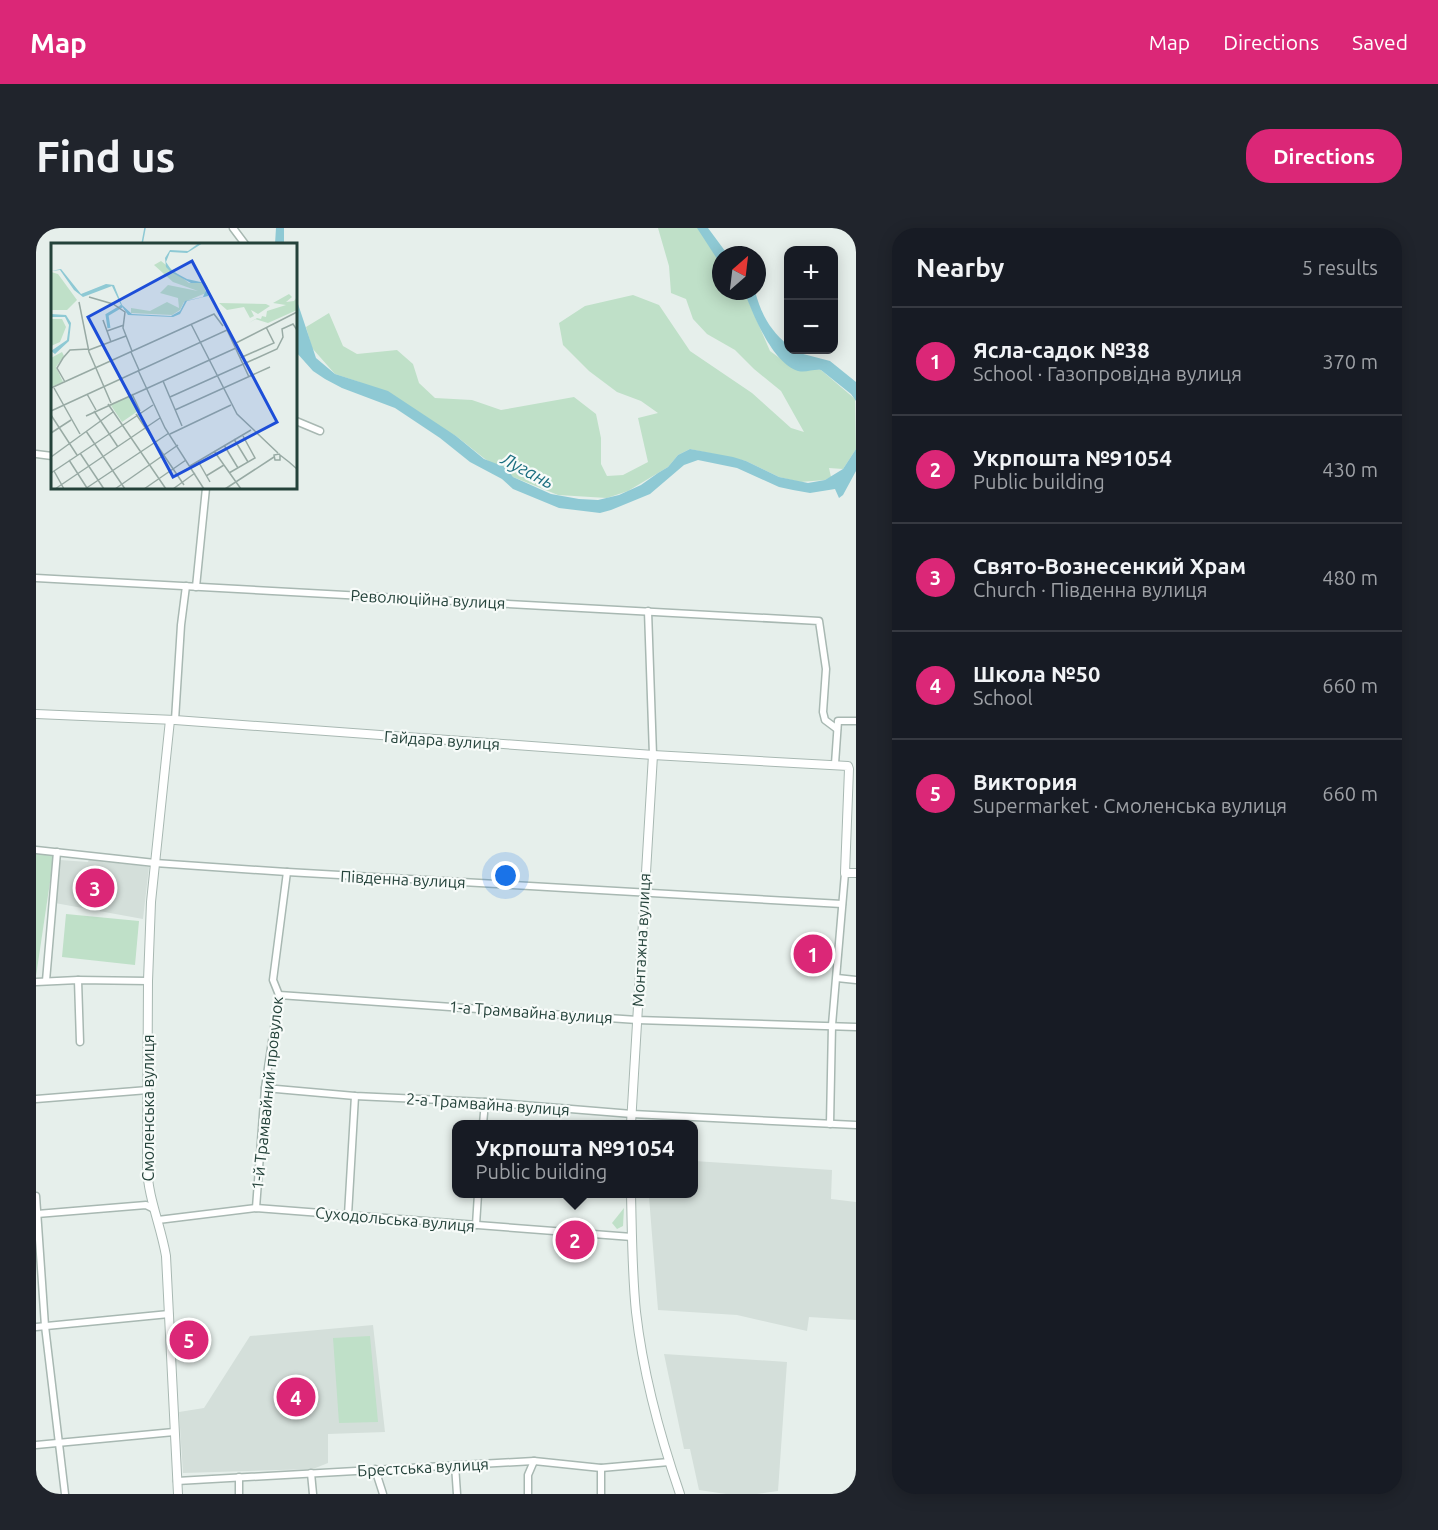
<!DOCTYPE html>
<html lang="en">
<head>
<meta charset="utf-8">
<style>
  :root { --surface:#171b24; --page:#20242c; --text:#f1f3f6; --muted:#9ea1a6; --line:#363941; --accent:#db2777 }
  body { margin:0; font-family:Ubuntu,sans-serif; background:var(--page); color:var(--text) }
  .controls { position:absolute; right:18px; top:18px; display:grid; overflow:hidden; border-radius:12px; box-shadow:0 3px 15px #0003 }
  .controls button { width:54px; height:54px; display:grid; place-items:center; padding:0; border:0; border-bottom:2px solid var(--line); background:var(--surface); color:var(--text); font:30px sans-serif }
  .compass { position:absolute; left:676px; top:18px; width:54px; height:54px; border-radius:50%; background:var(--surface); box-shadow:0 3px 15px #0003; rotate:28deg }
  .you { position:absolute; left:470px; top:648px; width:21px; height:21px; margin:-15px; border:4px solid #fff; border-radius:50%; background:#1a73e8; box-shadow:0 0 0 9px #1a73e833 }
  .badge { display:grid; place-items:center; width:39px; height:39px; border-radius:50%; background:var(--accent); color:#fff; font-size:20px; font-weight:700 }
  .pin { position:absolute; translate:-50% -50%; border:3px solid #fff; box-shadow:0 2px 6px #0006 }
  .popup { position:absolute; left:416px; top:892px; width:246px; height:78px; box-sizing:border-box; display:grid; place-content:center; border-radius:12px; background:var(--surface); filter:drop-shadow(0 2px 4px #0005); font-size:20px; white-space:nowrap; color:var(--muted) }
  .popup b { font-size:22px; color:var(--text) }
  .popup::after { content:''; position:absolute; left:50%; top:100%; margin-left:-12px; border:12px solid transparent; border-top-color:var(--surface) }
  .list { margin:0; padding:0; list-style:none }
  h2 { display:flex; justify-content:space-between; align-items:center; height:78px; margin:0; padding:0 24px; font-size:26px }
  h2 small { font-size:20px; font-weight:400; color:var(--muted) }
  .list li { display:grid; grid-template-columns:39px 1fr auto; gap:18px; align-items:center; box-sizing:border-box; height:108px; padding:0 24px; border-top:2px solid var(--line) }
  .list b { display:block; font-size:22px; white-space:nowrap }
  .list p { margin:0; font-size:20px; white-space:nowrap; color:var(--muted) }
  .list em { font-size:20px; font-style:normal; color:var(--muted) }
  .map { position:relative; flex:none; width:820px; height:1266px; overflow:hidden; border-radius:24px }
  header { display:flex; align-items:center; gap:36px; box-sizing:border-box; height:84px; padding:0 30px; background:var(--accent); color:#fff }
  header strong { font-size:28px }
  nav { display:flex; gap:33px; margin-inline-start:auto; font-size:21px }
  .intro { display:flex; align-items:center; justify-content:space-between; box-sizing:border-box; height:144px; padding:0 36px }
  h1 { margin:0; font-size:42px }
  .button { padding:15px 27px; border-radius:24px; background:var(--accent); color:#fff; font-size:21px; font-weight:700 }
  main { display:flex; gap:36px; padding:0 36px }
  aside { flex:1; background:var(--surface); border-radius:24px; box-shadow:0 3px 15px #0003 }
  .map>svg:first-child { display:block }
  .built { fill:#d4dfda }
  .green { fill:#bfe0c8 }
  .water { fill:#8ec9d4 }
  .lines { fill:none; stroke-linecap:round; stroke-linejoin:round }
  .stream { stroke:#8ec9d4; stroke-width:1.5 }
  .minor-casing { stroke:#a8b8b2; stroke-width:9 }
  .tertiary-casing { stroke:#a8b8b2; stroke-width:10 }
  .minor { stroke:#fff; stroke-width:6 }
  .tertiary { stroke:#fff; stroke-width:8 }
  .labels { text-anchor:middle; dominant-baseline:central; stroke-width:4.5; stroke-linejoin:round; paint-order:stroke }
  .street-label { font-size:16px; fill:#24423a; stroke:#f7fbf9 }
  .water-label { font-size:18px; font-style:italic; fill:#1c6f80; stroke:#f7fbf9 }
  .inset-river { fill:none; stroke:#8ec9d4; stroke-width:3 }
  .inset-road { fill:none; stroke:#98aaa4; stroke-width:1.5 }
  .view { fill:#1d4ed8; fill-opacity:0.15; stroke:#1d4ed8; stroke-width:3 }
  .inset-edge { fill:none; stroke:#24423a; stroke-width:3 }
</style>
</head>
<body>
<header>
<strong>Map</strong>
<nav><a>Map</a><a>Directions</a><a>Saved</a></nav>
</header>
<div class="intro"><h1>Find us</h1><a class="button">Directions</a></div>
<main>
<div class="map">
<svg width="820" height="1266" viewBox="0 0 820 1266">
  <rect width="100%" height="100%" fill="#e6efeb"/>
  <!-- built -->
  <g class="built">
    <polygon points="53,631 113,639 107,691 19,675 24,632 52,634"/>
    <polygon points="763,715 793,718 791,736 761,734"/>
    <polygon points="658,933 796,942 795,971 820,974 820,1092 773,1089 771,1103 701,1087 622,1082 613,969 605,969 605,966 658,966"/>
    <polygon points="337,1097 349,1204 292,1206 292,1235 277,1241 147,1245 143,1184 168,1180 214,1108"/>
    <polygon points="628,1126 751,1134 742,1263 721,1266 690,1266 663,1262 654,1221 648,1221"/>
  </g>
  <!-- green -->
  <g class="green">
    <polygon points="622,0 662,0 685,35 685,63 708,63 734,123 756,139 785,142 819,171 820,221 807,241 793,240 795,249 789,252 764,254 743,249 710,233 654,221 642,227 632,239 592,263 571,270 522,267 477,249 449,231 420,208 323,154 299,146 276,120 270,99 293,85 307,118 321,126 361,122 377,136 383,155 399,170 436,172 465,182 538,169 560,186 565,210 565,236 571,248 587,247 612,234 602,190 622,185 605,173 581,164 553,143 527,117 523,95 549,78 597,67 623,77 654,123 716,165 755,200 768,204 745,163 718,141 699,122 671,106 657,91 650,71 635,65 633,38"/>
    <polygon points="0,625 18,627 0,748"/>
    <polygon points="30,686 103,693 99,737 26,729"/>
    <polygon points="588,980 587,998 581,1001 576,995"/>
    <polygon points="334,1108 342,1194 303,1195 297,1110"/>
  </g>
  <!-- water -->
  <g class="water">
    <polygon points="240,0 248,0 248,16 239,16"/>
    <polygon points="661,0 672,0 692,27 685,27 685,37"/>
    <path d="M708,63H719C725,86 734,102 752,117V122L794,133L820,154V173L815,166L785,142C778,141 769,145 762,143C736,135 717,86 708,63Z"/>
    <polygon points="260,70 280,130 299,146 352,163 420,208 448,231 469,239 477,249 515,266 543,271 562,272 583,267 605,257 622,245 632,239 642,227 654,221 697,229 710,233 743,249 772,255 789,252 807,241 820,221 820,243 807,267 803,270 799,261 774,265 757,262 743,259 701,240 662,232 648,237 614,266 575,282 564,285 523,280 477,261 466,251 434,234 404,210 359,180 306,160 289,151 277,143 260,124"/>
  </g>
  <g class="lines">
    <!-- stream -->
    <polyline class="stream" points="106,16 109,0"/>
    <!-- minor casing -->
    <g class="minor-casing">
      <g id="minor">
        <polyline points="197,0 209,16"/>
        <polyline points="260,193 284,203"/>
        <polyline points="0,226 16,228"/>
        <polyline points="0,350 783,393 790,441 787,484 789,492 801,501"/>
        <polyline points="160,359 170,260"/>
        <polyline points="612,383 617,527"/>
        <polyline points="139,492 145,397 150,358"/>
        <polyline points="799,536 802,493 820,493"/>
        <polyline points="0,622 119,635 251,644 806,676"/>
        <polyline points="801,750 820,752"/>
        <polyline points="42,752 44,814"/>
        <polyline points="10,753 21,624"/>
        <polyline points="0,754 42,752 112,753"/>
        <polyline points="243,767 601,792 820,799"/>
        <polyline points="229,860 319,868 449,874 596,886 820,897"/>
        <polyline points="0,871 112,862"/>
        <polyline points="447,896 449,874"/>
        <polyline points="794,896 796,797 809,645"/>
        <polyline points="0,968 9,1098 29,1266"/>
        <polyline points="220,980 229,860 243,767 237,752 251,644"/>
        <polyline points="1,986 110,977 118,981"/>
        <polyline points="312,987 319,868"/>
        <polyline points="122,992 220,980 596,1009"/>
        <polyline points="440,997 442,966"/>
        <polyline points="0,1099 133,1086"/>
        <polyline points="0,1217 138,1204"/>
        <polyline points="419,1237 421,1266"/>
        <polyline points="565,1240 565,1266"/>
        <polyline points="339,1241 347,1266"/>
        <polyline points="275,1245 277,1266"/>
        <polyline points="203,1249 203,1266"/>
        <polyline points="141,1253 498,1233 565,1240 633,1234"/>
        <polyline points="492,1266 492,1247 498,1233"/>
      </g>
    </g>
    <!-- tertiary casing -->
    <g class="tertiary-casing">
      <g id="tertiary">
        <polyline points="0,486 139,492 617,527 812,538 813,541 809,645 820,645"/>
        <path d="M134,492L115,674L112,753L111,939C112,970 125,998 130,1028L142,1266"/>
        <polyline points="595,896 617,527"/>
        <path d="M595,966C596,1005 596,1045 600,1084C607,1145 624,1208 644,1266"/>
      </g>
    </g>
    <!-- minor -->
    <use href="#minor" class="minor"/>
    <!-- tertiary -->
    <use href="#tertiary" class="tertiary"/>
  </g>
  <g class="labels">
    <!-- street labels -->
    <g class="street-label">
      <text transform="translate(392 371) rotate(3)">Революційна вулиця</text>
      <text transform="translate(406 512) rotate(4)">Гайдара вулиця</text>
      <text transform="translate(367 651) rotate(3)">Південна вулиця</text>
      <text transform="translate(605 712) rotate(-87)">Монтажна вулиця</text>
      <text transform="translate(495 784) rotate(4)">1-а Трамвайна вулиця</text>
      <text transform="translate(231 865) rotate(-84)">1-й Трамвайний провулок</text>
      <text transform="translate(452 876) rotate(4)">2-а Трамвайна вулиця</text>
      <text transform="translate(112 880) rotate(-90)">Смоленська вулиця</text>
      <text transform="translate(359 991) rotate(5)">Суходольська вулиця</text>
      <text transform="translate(387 1239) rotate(-3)">Брестська вулиця</text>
    </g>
    <!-- water labels -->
    <g class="water-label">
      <text transform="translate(492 242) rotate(28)">Лугань</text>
    </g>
  </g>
  <!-- overview -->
  <g transform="translate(15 15)">
    <rect width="246" height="246" fill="#e6efeb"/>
    <path d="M110,18L138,40H152L155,50L133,59L129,67L121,72L80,70V65L99,68L116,59L128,65L127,55L109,50L117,42L147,48L122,39L103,22ZM0,29L7,31L26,57L16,67H0ZM238,51L241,54L235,59L243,58L246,54V67L217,80L204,76L198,80L206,75L210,76L211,73L215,74L216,68L235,62L222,60ZM168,60L215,61L219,63L207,71L200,67L203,73L199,75L193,64L176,67ZM0,76H11L15,84L9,99L0,103ZM11,109L13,113L5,124L12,139L0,144V115ZM81,152L87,168L71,179L59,161Z" fill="#bfe0c8"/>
    <path d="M148,0H152L136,10L119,9L115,19L121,28L136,36L154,40L157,45V53L136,58L129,71L122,74L77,72L70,62L61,43L32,54L23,47L9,27L0,28L10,26L30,51L55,41L63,42L71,62L81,71L120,73L129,68L134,58L152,54L156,45L151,40H140L120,29L115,24L114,15L119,7L137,8ZM0,71L15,72L20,80L18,98L4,111L0,108L16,97L18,82L14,74H0Z" fill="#8ec9d4"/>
    <path class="inset-river" d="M58,85L56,72L71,63"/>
    <path class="inset-road" d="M38,54L62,61L74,69L72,85L81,108M28,59L38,109L60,160M52,77L60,99M140,81L186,171L227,210M56,88L73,82M183,101L246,69M38,107L75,93M80,109L88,127M189,115L223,100L215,84M87,127L114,185L153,246M112,138L131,183M14,139L6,125L12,115L19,107L38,106M0,145L163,71L172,83M3,145L29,191M36,151L45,167M81,151L89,168M119,154L226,106L232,94L231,86L242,81L246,87M57,161L115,246M124,167L219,124M0,168L176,87L198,134M43,168L67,204M85,171L133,242M0,172L26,212M35,173L185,105M35,188L74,246M0,190L20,177M119,191L180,162M183,196L197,219M173,202L187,225M163,208L190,246M29,210L53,246M229,212V217H224L223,212L228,211L229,212L238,219L246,226M0,214L62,169M18,217L36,245M147,218L159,239M139,223L200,187M3,228L13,246M0,230L102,162M178,230L204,215L192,193M155,233L173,222M4,246L109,175M34,246L118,190M64,246L127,202M93,246L135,217M122,246L144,230M174,246L223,214"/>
    <path class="view" d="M141,18L226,179L122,234L37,74Z"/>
    <rect width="246" height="246" class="inset-edge"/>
  </g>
</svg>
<div class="controls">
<button>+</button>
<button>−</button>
</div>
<svg class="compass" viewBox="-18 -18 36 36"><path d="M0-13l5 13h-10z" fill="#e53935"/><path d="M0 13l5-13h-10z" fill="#9ea1a6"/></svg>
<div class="you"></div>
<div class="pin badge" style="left:777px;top:726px">1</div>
<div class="pin badge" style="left:539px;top:1012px">2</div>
<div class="popup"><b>Укрпошта №91054</b>Public building</div>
<div class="pin badge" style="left:59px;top:660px">3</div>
<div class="pin badge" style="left:260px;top:1169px">4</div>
<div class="pin badge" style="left:153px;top:1112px">5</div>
</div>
<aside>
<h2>Nearby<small>5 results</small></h2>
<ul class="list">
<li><span class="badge">1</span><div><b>Ясла-садок №38</b><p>School · Газопровідна вулиця</p></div><em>370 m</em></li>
<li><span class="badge">2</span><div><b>Укрпошта №91054</b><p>Public building</p></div><em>430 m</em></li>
<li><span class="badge">3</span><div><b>Свято-Вознесенкий Храм</b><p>Church · Південна вулиця</p></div><em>480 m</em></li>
<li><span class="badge">4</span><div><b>Школа №50</b><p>School</p></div><em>660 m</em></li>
<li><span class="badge">5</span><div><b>Виктория</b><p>Supermarket · Смоленська вулиця</p></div><em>660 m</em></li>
</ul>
</aside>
</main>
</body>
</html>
